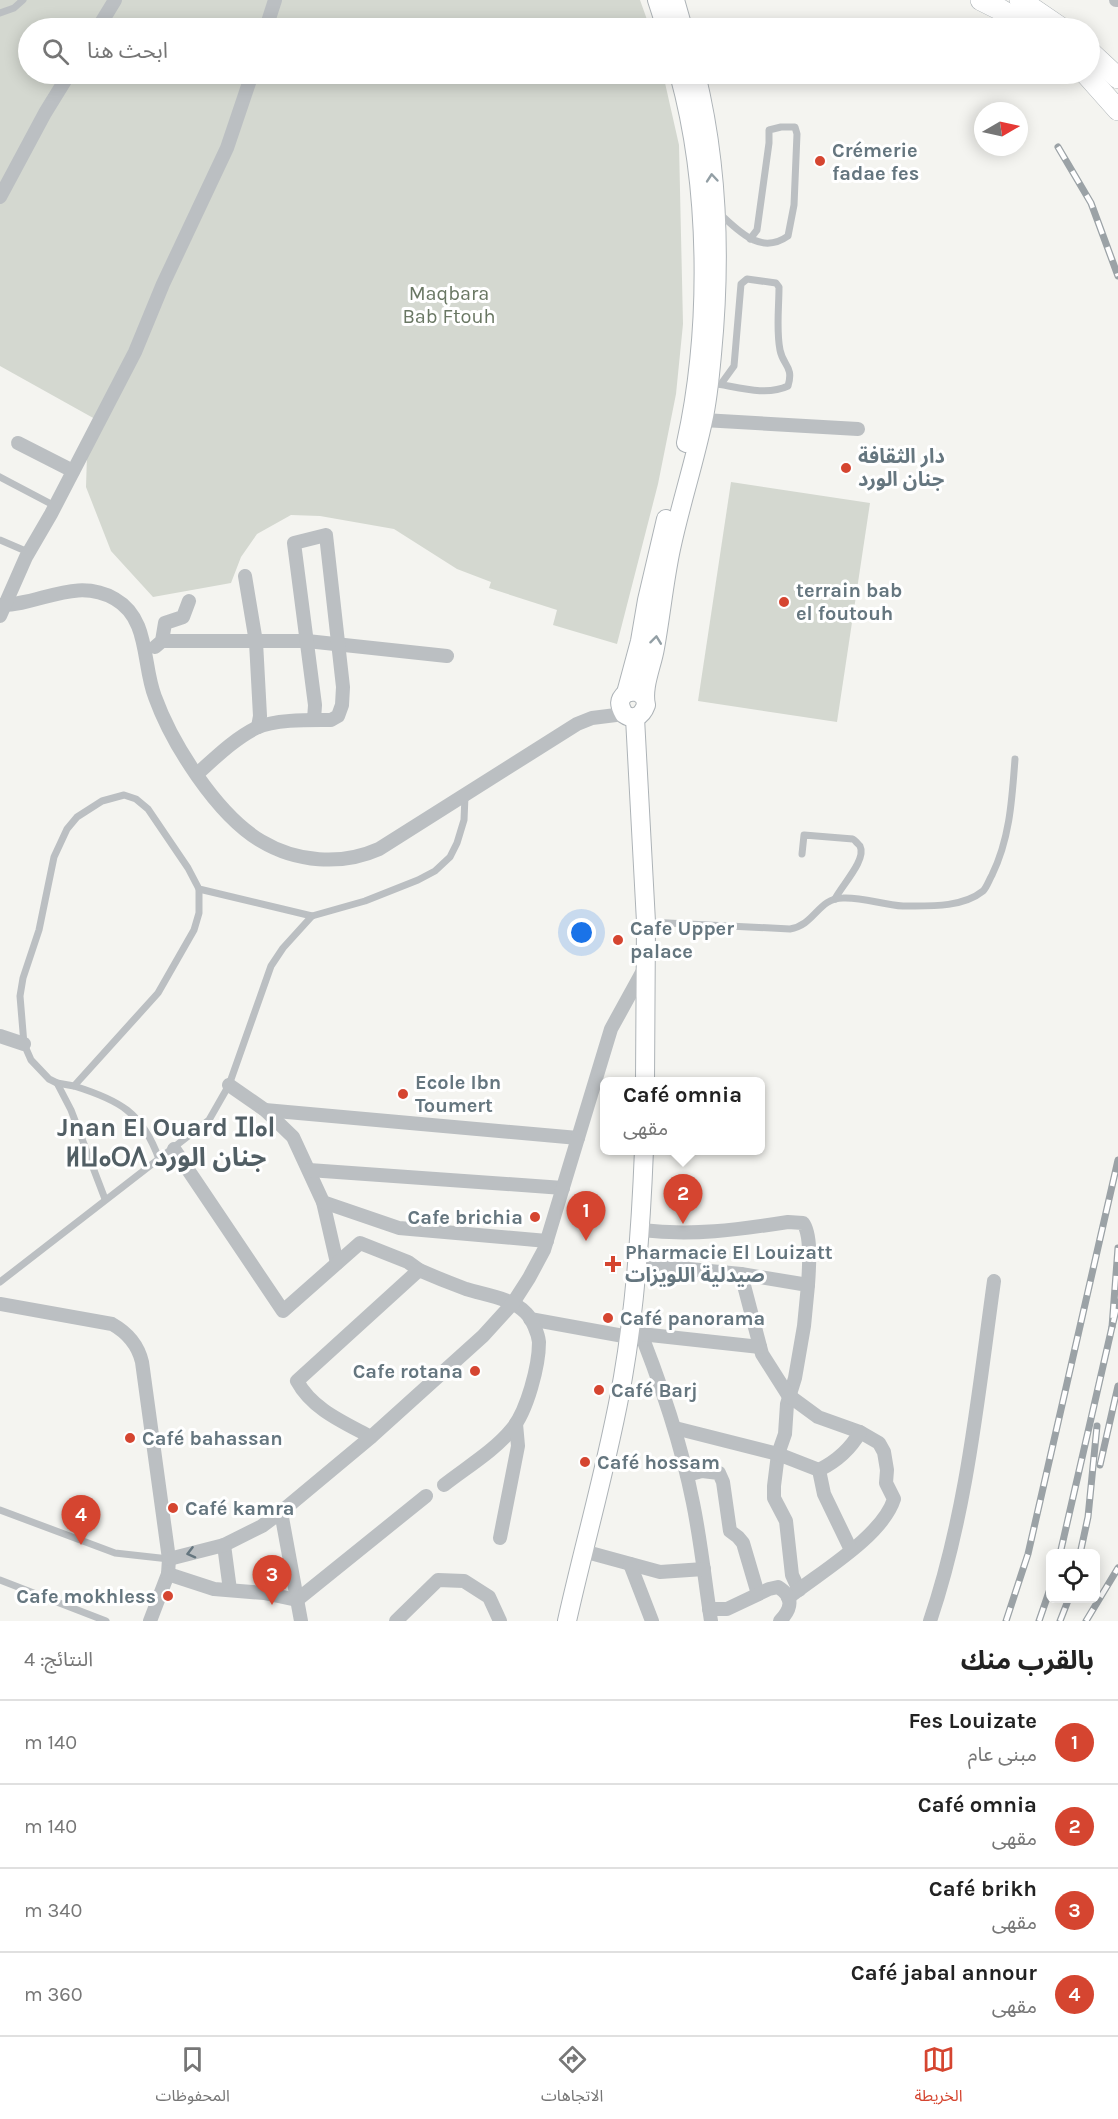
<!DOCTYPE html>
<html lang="ar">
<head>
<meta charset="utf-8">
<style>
  :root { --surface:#fff; --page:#f2f2f2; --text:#222; --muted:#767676; --line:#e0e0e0; --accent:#d54530 }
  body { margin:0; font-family:Karla,"Noto Sans Arabic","Noto Sans Tifinagh",sans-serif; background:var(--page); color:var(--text); direction:rtl }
  .controls { position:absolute; right:18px; bottom:18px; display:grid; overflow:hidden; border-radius:9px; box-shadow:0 3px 15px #0003 }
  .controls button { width:54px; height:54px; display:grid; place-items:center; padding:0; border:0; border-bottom:2px solid var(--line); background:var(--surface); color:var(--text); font:30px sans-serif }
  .compass { position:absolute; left:974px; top:102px; width:54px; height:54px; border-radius:50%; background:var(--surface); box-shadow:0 3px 15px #0003; rotate:81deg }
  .you { position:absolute; left:582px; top:933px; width:21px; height:21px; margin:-15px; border:4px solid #fff; border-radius:50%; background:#1a73e8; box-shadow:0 0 0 9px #1a73e833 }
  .badge { display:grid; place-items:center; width:39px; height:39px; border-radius:50%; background:var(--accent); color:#fff; font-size:20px; font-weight:700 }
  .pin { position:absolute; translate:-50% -50px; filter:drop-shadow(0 2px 3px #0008) }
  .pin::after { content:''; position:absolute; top:32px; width:21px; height:18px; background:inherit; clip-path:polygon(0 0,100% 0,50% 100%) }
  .popup { position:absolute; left:600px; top:1077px; width:165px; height:78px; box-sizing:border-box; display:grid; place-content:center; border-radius:9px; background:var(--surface); filter:drop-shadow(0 2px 4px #0005); font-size:20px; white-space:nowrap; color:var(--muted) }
  .popup b { font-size:22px; color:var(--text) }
  .popup::after { content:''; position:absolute; left:50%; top:100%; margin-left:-12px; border:12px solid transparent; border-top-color:var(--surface) }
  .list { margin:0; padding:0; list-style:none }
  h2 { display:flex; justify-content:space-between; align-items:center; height:78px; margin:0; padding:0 24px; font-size:26px }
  h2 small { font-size:20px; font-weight:400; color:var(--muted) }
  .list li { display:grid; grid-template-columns:39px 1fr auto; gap:18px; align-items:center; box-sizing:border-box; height:84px; padding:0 24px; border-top:2px solid var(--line) }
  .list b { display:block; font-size:22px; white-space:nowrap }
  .list p { margin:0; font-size:20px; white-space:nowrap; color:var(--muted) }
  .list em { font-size:20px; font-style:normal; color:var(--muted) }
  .icon { flex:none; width:33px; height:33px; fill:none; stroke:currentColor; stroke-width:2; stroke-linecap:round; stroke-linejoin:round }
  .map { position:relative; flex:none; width:1118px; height:1621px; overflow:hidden; direction:ltr }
  .search { position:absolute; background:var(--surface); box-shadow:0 3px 15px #0003; left:18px; right:18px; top:18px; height:66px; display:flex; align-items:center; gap:15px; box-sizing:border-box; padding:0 21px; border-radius:33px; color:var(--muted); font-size:22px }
  .sheet { height:414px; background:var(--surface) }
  nav { display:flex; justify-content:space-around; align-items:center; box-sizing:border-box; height:84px; border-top:2px solid var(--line); background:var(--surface); font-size:16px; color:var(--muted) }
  nav a { display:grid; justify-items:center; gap:3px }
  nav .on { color:var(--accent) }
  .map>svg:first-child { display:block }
  .green { fill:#d4d8d0 }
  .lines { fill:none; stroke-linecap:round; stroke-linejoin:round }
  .secondary-casing { stroke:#adb3b7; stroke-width:20 }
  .primary-casing { stroke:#acb2b5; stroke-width:22 }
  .lane { stroke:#bbbfc2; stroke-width:7 }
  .street { stroke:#bbbfc2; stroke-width:14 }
  .secondary { stroke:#fff; stroke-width:18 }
  .primary { stroke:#fff; stroke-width:21 }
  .rail-casing { stroke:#9ba2a6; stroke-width:7 }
  .rail { stroke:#fff; stroke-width:4.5; stroke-dasharray:14; stroke-linecap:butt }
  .oneway { stroke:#939fa5 }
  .oneway2 { stroke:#65767f }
  .poi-dot { fill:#d54530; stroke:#fff; stroke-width:2 }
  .labels { text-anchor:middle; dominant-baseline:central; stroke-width:6; stroke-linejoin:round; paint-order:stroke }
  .poi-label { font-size:20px; font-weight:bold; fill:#65767f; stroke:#fff; text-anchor:start }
  .park-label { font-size:20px; fill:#697763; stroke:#fff }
  .district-label { font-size:26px; font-weight:bold; fill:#525f65; stroke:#fff }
</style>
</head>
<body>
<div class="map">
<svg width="1118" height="1621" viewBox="0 0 1118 1621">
  <rect width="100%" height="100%" fill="#f4f4f0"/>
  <!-- green -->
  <g class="green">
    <polygon points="0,0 640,0 650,28 28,28 28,74 663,74 679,145 683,324 676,394 658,484 617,644 553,625 557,610 489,588 491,582 457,569 394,529 320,516 291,515 257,534 241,557 231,583 153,597 111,551 86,487 87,455 104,424 0,366"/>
    <polygon points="731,482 870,503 837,722 698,701"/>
  </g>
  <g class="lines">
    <!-- secondary casing -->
    <g class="secondary-casing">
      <g id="secondary">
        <polyline points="657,0 666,28"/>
        <polyline points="675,0 683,28"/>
        <path d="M679,74C710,187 711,329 686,443"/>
        <polyline points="626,693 640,641 647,600 666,519"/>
        <path d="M645,697L636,691L626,693C618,700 619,705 624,714C634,721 642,716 646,705C642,687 652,666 655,648C661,615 664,582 671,549C680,506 694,464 703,421C708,399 710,376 712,354C721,261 718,164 696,74"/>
        <polyline points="635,718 646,922 645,1082"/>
        <path d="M567,1621C585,1540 609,1459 623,1377C636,1302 641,1226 644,1150"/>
      </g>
    </g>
    <!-- primary casing -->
    <g class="primary-casing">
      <g id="primary">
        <polyline points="981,0 1001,10 1031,28"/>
        <polyline points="1020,0 1061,28"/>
        <polyline points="1090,52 1118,78"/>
        <polyline points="1086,74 1118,110"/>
      </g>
    </g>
    <!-- lane -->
    <g class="lane">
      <polyline points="0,13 14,8 23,0"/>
      <path d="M718,212C738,230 760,256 788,236L794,205L797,134L795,127H781L769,130V143L757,230L750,239"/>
      <path d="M711,383C735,386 765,397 788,386C794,366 783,366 780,350C776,330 779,308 779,287L776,283L747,279L741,284L734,366L721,384"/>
      <polyline points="0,477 55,506"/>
      <polyline points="0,540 28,552"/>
      <path d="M802,854L804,835L853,839C854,839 859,845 860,846C867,860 841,886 835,899"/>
      <path d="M648,922L790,929C815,925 818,898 843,898C863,897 883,905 903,906C928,906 962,908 983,891C987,887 989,880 992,875C1010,838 1012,799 1015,759"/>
      <polyline points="57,1083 74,1086 158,993 194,930 199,913 199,889"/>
      <path d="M74,1086C119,1100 142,1112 159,1159"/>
      <polyline points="105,1199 71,1110 57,1083 49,1079 31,1060 24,1044 20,996 23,978 39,930 54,857 67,829 77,817 102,801 124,795 136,799 148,809 188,868 199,889 312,916"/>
      <polyline points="0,1282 209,1120 229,1085 271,966 283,948 312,916 365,901 418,880 435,871 450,857 457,843 464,820 465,796"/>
      <polyline points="0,1510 115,1553 169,1559"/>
      <polyline points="0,1580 106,1621"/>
    </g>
    <!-- street -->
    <g class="street">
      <polyline points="1116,0 1118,0"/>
      <polyline points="98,28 115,0"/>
      <polyline points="266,28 275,0"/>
      <polyline points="0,197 45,113 69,74"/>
      <polyline points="703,420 858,429"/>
      <polyline points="18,443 73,471"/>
      <polyline points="245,576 256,642 260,716 258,727"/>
      <path d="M0,605C39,606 75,576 115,599C150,619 142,664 155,697C172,744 217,815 261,841C296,862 341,866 379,849L577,724L592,718L624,714"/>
      <polyline points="0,616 26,557 51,514 135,352 163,284 227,148 252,74"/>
      <polyline points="162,641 307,641 447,656"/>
      <polyline points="155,647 162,641 165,623 183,617 189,601"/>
      <path d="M197,774C215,758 234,739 256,728C275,719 311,720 331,720L338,716L342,705L343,687L326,535L294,543L315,705L314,720"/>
      <polyline points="0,1036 24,1044"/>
      <polyline points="229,1085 265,1110 293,1137 323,1202 337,1263"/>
      <polyline points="265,1110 578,1138"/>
      <polyline points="174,1149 283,1311 360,1243 408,1262 419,1270"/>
      <polyline points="309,1170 563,1188"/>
      <polyline points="323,1202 399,1228 547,1241"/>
      <path d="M641,1230C693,1236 736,1230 788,1222L803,1223C812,1235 809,1269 808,1285"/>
      <polyline points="637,1264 741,1274 808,1285 804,1326 795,1378 787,1404 785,1434 778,1454 774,1486 774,1498 786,1521 792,1575 799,1590"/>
      <path d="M741,1274L762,1354L788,1395L818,1417L860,1432L879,1443L884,1452L887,1470L886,1483L894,1499C882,1537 819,1573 788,1598"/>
      <path d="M0,1304L112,1324C128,1333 138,1345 142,1362L169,1559L168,1574L150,1621"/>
      <path d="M633,1314C658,1375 680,1437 693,1503C701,1542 705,1582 711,1621"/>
      <polyline points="530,1319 629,1337"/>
      <polyline points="641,1334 760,1347"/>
      <polyline points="675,1428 778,1454 819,1470 824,1494 851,1550"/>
      <path d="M371,1437C343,1422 312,1409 297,1381L419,1270C435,1277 450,1283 466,1289C485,1295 512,1298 526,1313C532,1319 538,1333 539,1342C539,1366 527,1411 512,1429C494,1451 467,1467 444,1485"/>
      <path d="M819,1470C837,1461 850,1450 860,1432"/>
      <polyline points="687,1475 702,1471 719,1473 723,1482 730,1531 738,1537 743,1543 758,1594"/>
      <polyline points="281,1512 301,1621"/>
      <polyline points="500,1538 518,1446 516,1424"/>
      <polyline points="224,1545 230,1590"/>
      <polyline points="583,1551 660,1572 704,1569"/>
      <polyline points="169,1559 224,1545 262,1526 281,1512 371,1437 483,1336 513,1303 529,1278 544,1250 611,1029 645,967"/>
      <polyline points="630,1564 652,1621"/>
      <polyline points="168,1574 214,1589 264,1593 297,1600 426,1496"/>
      <path d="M709,1609H727L769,1589L778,1587C794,1597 792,1608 780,1621"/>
      <polyline points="396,1621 438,1580 464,1581 489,1597 500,1621"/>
      <path d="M930,1621C967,1512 978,1395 994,1281"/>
    </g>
    <!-- secondary -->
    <use href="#secondary" class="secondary"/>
    <!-- primary -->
    <use href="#primary" class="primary"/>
    <!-- rail casing -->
    <g class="rail-casing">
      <g id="rail">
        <polyline points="1058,147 1091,203 1118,276"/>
        <polyline points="1118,1248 1112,1327 1118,1302"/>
        <polyline points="1100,1465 1118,1386"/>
        <polyline points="1060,1554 1112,1327"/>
        <polyline points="1080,1554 1088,1517 1097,1426"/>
        <polyline points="1006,1621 1028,1554 1118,1160"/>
        <polyline points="1039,1621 1050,1589"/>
        <polyline points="1060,1621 1069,1598"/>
        <polyline points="1086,1621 1118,1568"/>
      </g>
    </g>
    <!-- rail -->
    <use href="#rail" class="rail"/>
  </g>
  <!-- one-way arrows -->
  <defs><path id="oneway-chevron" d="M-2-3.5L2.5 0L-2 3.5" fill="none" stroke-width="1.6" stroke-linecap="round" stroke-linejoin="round" transform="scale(1.5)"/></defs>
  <g class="oneway">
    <use href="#oneway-chevron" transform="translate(712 178) rotate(-95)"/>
    <use href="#oneway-chevron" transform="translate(656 640) rotate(-83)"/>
  </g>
  <use class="oneway2" href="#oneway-chevron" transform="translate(191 1553) rotate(166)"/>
  <!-- markers -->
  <g class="poi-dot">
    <circle cx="820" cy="161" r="6"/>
    <circle cx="846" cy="468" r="6"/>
    <circle cx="784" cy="602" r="6"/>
    <circle cx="618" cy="940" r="6"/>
    <circle cx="403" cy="1094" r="6"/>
    <circle cx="535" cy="1217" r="6"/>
    <path d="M610 1255h6v6h6v6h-6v6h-6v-6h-6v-6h6z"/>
    <circle cx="608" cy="1318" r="6"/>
    <circle cx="475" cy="1371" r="6"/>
    <circle cx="599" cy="1390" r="6"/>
    <circle cx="130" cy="1438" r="6"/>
    <circle cx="585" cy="1462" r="6"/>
    <circle cx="173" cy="1508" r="6"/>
    <circle cx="168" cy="1596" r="6"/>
  </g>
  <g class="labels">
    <!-- poi labels -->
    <g class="poi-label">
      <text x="832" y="150">Crémerie<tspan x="832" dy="23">fadae fes</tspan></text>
      <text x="858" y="456">دار الثقافة<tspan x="858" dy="23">جنان الورد</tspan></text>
      <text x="796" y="590">terrain bab<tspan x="796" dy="23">el foutouh</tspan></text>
      <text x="630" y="928">Cafe Upper<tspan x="630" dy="23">palace</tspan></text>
      <text x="415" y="1082">Ecole Ibn<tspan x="415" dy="23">Toumert</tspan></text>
      <text x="523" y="1217" text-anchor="end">Cafe brichia</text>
      <text x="625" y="1252">Pharmacie El Louizatt<tspan x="625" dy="23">صيدلية اللويزات</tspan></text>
      <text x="620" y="1318">Café panorama</text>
      <text x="463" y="1371" text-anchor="end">Cafe rotana</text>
      <text x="611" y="1390">Café Barj</text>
      <text x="142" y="1438">Café bahassan</text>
      <text x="597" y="1462">Café hossam</text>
      <text x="185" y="1508">Café kamra</text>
      <text x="156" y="1596" text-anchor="end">Cafe mokhless</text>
    </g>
    <!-- park labels -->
    <g class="park-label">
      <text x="449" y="293">Maqbara<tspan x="449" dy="23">Bab Ftouh</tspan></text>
    </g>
    <!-- district labels -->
    <g class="district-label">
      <text x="166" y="1127">Jnan El Ouard ⵊⵏⴰⵏ<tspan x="166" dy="30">ⵍⵡⴰⵔⴷ جنان الورد</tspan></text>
    </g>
  </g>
</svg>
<div class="controls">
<button><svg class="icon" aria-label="locate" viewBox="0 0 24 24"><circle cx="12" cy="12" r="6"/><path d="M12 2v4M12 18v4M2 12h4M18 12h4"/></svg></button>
</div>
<svg class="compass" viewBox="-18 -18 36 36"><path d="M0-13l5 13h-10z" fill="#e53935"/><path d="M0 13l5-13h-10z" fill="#767676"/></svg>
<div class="you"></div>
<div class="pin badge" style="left:586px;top:1241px">1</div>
<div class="pin badge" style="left:683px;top:1224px">2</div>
<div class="popup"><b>Café omnia</b>مقهى</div>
<div class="pin badge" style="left:272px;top:1605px">3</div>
<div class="pin badge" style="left:81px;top:1545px">4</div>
<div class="search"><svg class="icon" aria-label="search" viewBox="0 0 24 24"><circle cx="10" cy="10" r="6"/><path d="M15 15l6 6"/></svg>ابحث هنا</div>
</div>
<section class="sheet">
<h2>بالقرب منك<small>النتائج: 4</small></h2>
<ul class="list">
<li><span class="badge">1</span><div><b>Fes Louizate</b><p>مبنى عام</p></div><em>140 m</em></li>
<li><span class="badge">2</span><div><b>Café omnia</b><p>مقهى</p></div><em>140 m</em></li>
<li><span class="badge">3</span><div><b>Café brikh</b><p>مقهى</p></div><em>340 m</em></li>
<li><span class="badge">4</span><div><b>Café jabal annour</b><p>مقهى</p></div><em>360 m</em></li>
</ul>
</section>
<nav>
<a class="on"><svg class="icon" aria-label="map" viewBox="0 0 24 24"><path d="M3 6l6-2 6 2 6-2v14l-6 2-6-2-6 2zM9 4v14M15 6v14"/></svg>الخريطة</a>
<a><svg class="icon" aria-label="directions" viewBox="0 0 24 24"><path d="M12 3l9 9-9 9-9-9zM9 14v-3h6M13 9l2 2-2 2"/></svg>الاتجاهات</a>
<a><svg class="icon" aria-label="saved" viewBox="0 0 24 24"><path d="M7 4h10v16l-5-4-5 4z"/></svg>المحفوظات</a>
</nav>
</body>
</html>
